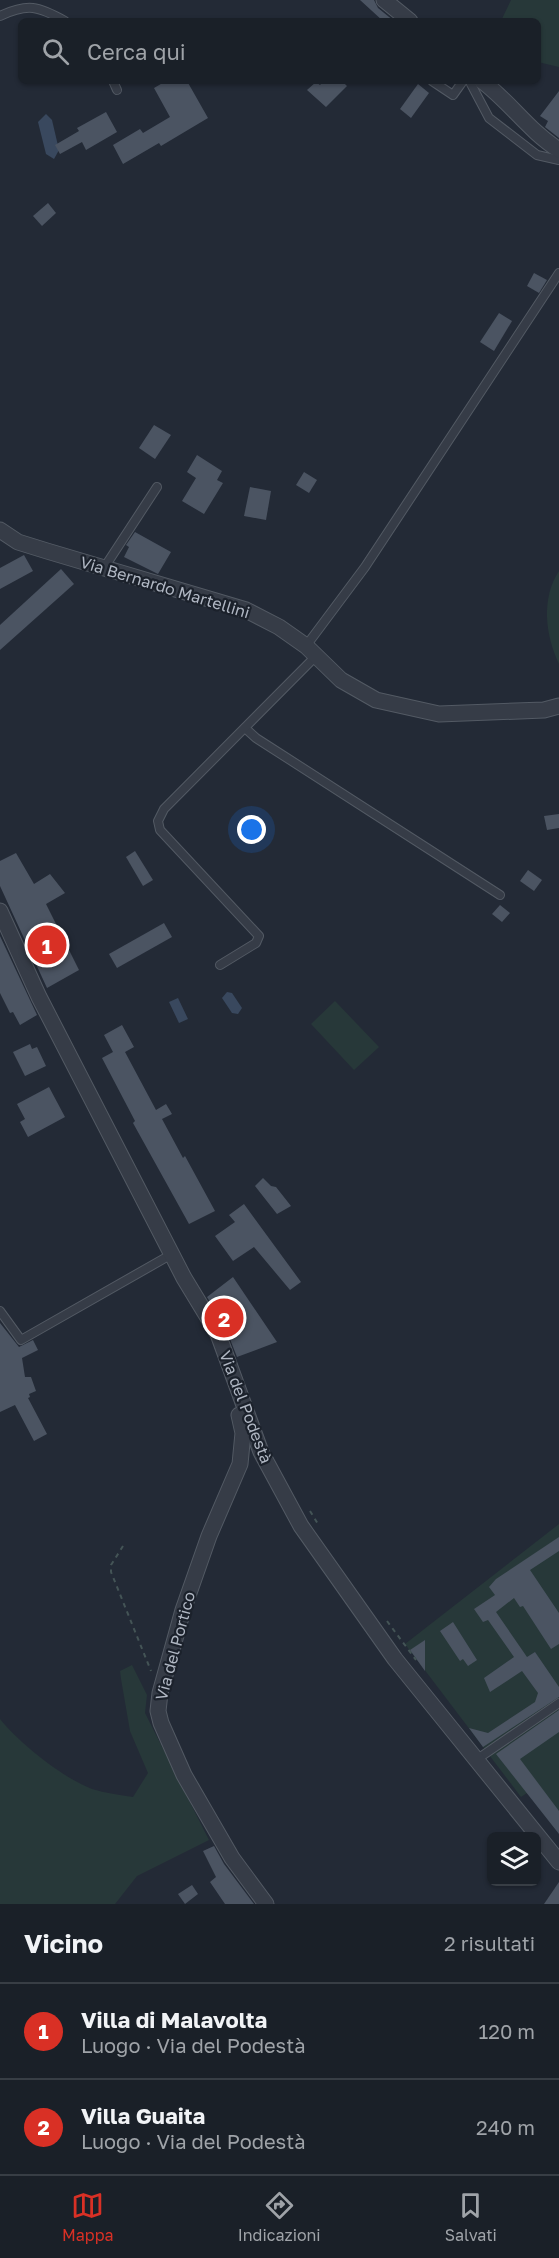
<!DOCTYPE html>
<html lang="it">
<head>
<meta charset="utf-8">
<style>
  :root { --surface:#1a2028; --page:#272d34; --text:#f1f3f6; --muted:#9fa3a8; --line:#383e45; --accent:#d93025 }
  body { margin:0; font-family:"Golos Text",sans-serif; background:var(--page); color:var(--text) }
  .controls { position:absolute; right:18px; bottom:18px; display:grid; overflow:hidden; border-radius:9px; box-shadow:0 2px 4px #0004 }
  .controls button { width:54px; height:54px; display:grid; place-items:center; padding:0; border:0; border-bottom:2px solid var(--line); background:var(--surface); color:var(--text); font:30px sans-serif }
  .you { position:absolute; left:252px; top:830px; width:21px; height:21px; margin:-15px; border:4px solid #fff; border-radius:50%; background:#1a73e8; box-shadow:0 0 0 9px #1a73e833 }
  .badge { display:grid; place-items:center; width:39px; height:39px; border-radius:50%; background:var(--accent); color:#fff; font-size:20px; font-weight:700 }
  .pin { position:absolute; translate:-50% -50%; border:3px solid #fff; box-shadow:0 2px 6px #0006 }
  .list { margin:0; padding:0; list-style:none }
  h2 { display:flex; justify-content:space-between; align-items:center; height:78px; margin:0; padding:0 24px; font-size:26px }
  h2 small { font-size:20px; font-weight:400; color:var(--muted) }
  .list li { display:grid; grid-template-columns:39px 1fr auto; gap:18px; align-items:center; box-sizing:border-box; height:96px; padding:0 24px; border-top:2px solid var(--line) }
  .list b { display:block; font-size:22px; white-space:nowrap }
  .list p { margin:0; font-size:20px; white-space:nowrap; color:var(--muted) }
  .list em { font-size:20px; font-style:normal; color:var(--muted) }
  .icon { flex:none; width:33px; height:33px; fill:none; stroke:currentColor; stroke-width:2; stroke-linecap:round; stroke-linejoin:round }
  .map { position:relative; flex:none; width:559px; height:1904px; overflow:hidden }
  .search { position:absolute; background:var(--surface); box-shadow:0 2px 4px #0004; left:18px; right:18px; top:18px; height:66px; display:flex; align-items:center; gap:15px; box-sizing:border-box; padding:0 21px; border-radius:9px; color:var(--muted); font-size:22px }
  .sheet { height:270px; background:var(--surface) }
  nav { display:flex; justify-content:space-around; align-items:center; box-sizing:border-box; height:84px; border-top:2px solid var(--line); background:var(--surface); font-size:16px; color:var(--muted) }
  nav a { display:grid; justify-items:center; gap:3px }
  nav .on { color:var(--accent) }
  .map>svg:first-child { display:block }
  .green { fill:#273839 }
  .water { fill:#39485e }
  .building { fill:#4b5462 }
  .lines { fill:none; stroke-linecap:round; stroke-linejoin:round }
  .service-casing { stroke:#535a64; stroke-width:10 }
  .minor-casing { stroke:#535a64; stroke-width:17 }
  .path { stroke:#445456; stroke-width:2; stroke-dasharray:4.5 4.5; stroke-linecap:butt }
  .service { stroke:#363c47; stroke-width:8 }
  .minor { stroke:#363c47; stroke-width:15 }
  .labels { text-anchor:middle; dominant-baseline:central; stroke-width:4.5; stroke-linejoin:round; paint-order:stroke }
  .street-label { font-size:16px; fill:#b0b7c3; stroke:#1b212b }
</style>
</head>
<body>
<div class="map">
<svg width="559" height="1904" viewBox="0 0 559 1904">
  <rect width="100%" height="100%" fill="#232a36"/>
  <!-- green -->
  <g class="green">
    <polygon points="511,0 559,0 559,67 538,62 538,21 501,21"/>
    <path d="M559,571V664C545,635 541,598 559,571Z"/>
    <polygon points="335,1001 379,1047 354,1070 311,1024"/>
    <polygon points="559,1524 559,1825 555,1828 527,1793 521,1797 405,1644"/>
    <path d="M132,1665L147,1695L145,1713L209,1840L137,1876L115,1904H0V1719C19,1743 63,1778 92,1789C105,1793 120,1795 133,1797L148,1773L130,1731L121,1679L120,1671Z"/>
  </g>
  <!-- water -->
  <g class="water">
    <polygon points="46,114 52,120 59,150 54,159 46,154 38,122"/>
    <polygon points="227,992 232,993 242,1008 238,1014 232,1013 222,998"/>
    <polygon points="178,998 188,1019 179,1023 169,1002"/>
  </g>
  <!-- building -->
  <g class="building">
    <polygon points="360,0 374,0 378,8 394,21 383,21"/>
    <polygon points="166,81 187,81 208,118 161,146 159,143 123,164 113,145 140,129 143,133 170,117 154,88"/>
    <polygon points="324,81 342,81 347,86 326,107 307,90 316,82 320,85"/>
    <polygon points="418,84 429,93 411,118 400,109"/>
    <polygon points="559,91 559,138 545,127 548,121 540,116"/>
    <polygon points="106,112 117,132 86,150 82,142 60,154 55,145 79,131 77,128"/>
    <polygon points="48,203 56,213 42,226 33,216"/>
    <polygon points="534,273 547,280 539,293 527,286"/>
    <polygon points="499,313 512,321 494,351 480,342"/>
    <polygon points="154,425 171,435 155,459 139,448"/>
    <polygon points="197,455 222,471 217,480 223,483 204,514 182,501 196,478 187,472"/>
    <polygon points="304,472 317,480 309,493 296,485"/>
    <polygon points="250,487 271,491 266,520 244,516"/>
    <polygon points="135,532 171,552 158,574 124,557 129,547 126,545"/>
    <polygon points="24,555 33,571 0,589 0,568"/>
    <polygon points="61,569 74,584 0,650 0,625"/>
    <polygon points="559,814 559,828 547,830 544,816"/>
    <polygon points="135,851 153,880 143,886 126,857"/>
    <polygon points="16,853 34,884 50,874 65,893 46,904 79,970 47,988 0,886 0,861"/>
    <polygon points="528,870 542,880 534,891 520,881"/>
    <polygon points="500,905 510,913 502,922 492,914"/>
    <polygon points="164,923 172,937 117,968 109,954"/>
    <polygon points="0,936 37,1015 20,1025 13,1012 10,1013 0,993"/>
    <polygon points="122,1025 134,1047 125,1052 156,1110 166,1104 172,1114 162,1119 183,1158 185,1156 215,1211 189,1224 133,1123 135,1121 102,1058 113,1052 104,1035"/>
    <polygon points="30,1044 32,1049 37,1047 46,1066 25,1076 13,1052"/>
    <polygon points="49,1087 65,1117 28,1137 20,1122 25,1119 17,1104"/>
    <polygon points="263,1178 271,1186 276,1187 291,1206 277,1214 255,1186"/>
    <polygon points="244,1204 301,1282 290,1290 254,1247 233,1261 215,1236 235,1222 229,1215"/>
    <polygon points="233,1277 277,1342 237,1357 226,1329 207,1297"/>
    <polygon points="0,1323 19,1347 33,1340 38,1350 22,1358 25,1377 31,1377 36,1391 29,1394 30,1397 28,1398 47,1434 34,1441 15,1405 0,1412"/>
    <polygon points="559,1537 559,1551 530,1570 559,1613 559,1644 551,1649 523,1606 520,1607 514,1598 496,1612 527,1657 535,1652 559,1687 559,1697 483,1747 469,1728 488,1733 535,1702 538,1693 522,1671 490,1692 484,1678 514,1657 488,1620 483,1622 474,1609 495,1595 489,1587 496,1579"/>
    <polygon points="453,1622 477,1660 468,1666 463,1659 460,1661 440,1631"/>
    <polygon points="425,1640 425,1671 410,1650"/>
    <polygon points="559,1710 559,1732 520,1759 559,1811 559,1834 496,1754"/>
    <polygon points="214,1846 224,1864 254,1904 225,1904 210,1882 216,1877 203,1851"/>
    <polygon points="559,1882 559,1904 544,1904"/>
    <polygon points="192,1885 198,1894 185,1904 178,1894"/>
  </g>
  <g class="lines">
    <!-- service casing -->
    <g class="service-casing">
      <g id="service">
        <path d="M0,16C28,3 38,6 65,21"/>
        <polyline points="113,81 117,90"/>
        <polyline points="432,81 453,95 463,81"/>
        <polyline points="473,81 471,84 489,118 537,155 559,160"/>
        <polyline points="104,568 157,487"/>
        <polyline points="306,646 365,567 559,273"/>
        <polyline points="245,728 256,738 500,895"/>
        <polyline points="220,965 256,943 259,936 160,830 158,821 164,809 316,656"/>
        <polyline points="0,1311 21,1340 172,1254"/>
        <polyline points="476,1760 559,1703"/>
      </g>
    </g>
    <!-- minor casing -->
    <g class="minor-casing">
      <g id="minor">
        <polyline points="384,0 410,21"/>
        <path d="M482,81C510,102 529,131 559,150"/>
        <polyline points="0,530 18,542 47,551 246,610 279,627 306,646 341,680 376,700 439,714 544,710 559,706"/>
        <polyline points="0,911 39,997 184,1278 218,1334 261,1452 301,1526 395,1659 559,1862"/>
        <polyline points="239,1415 243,1433 240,1464 209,1536 183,1610 160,1693 158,1711 161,1723 184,1775 232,1858 266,1904"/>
      </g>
    </g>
    <!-- path -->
    <g class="path">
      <polyline points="310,1511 318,1524"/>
      <polyline points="123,1546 111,1565 111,1572 151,1671"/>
      <polyline points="387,1621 416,1660"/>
    </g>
    <!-- service -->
    <use href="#service" class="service"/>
    <!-- minor -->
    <use href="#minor" class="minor"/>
  </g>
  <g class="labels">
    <!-- street labels -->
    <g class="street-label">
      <text transform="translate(165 587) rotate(17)">Via Bernardo Martellini</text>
      <text transform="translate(246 1407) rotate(69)">Via del Podestà</text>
      <text transform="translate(175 1646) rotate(-75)">Via del Portico</text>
    </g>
  </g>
</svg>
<div class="controls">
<button><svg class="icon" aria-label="layers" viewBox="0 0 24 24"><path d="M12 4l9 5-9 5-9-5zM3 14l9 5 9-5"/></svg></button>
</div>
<div class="you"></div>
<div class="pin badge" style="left:47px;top:945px">1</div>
<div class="pin badge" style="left:224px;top:1318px">2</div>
<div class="search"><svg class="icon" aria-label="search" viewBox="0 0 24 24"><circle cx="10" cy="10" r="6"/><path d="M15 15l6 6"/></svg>Cerca qui</div>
</div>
<section class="sheet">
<h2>Vicino<small>2 risultati</small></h2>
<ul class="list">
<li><span class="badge">1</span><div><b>Villa di Malavolta</b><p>Luogo · Via del Podestà</p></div><em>120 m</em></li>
<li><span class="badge">2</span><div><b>Villa Guaita</b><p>Luogo · Via del Podestà</p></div><em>240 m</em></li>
</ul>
</section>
<nav>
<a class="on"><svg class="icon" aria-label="map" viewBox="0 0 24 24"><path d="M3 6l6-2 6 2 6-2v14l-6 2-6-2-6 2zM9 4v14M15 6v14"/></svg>Mappa</a>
<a><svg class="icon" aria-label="directions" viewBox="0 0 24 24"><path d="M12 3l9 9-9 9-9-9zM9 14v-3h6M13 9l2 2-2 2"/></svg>Indicazioni</a>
<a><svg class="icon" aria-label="saved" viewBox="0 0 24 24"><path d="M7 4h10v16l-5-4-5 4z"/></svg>Salvati</a>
</nav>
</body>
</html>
